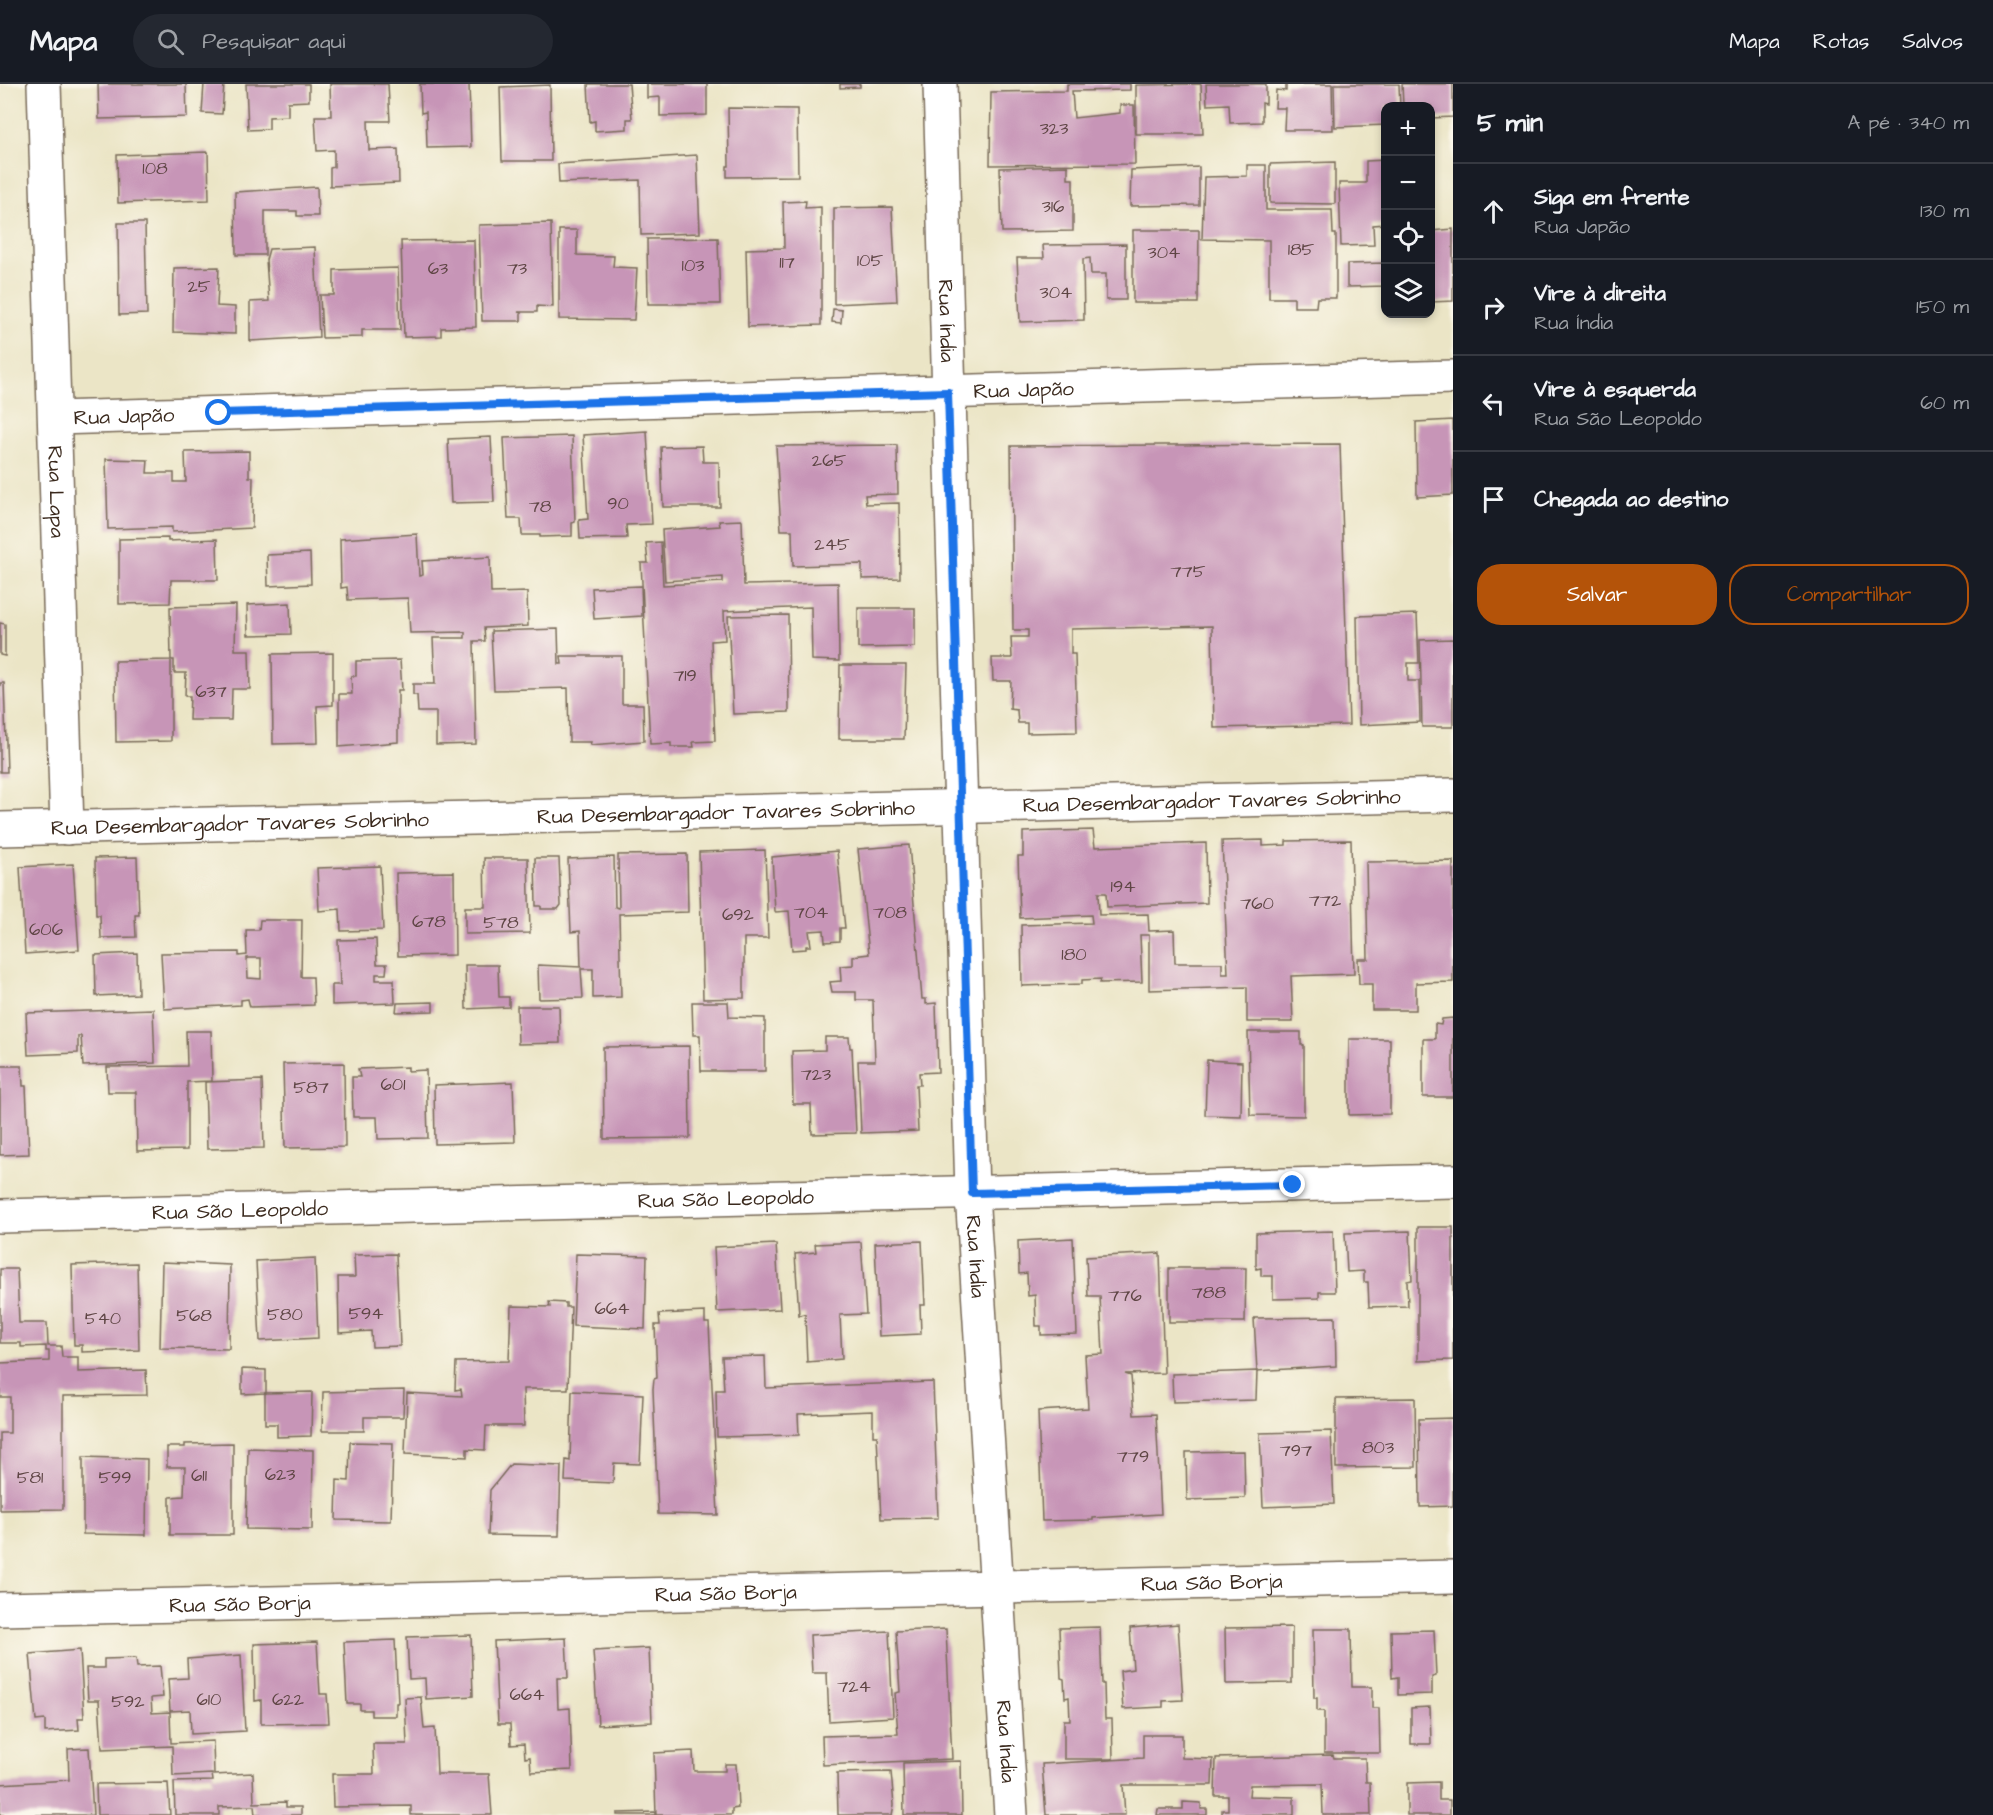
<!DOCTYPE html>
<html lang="pt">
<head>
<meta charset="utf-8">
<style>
  :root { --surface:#171b24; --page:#242831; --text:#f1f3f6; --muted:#9ea1a6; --line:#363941; --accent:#b45309 }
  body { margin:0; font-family:"Architects Daughter",sans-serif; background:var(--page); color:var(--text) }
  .controls { position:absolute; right:18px; top:18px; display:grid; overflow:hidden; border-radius:12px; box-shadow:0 3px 9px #0003 }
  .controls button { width:54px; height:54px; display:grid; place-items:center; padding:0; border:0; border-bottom:2px solid var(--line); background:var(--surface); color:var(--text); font:30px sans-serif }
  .stop { position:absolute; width:18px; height:18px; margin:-14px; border:4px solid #1a73e8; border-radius:50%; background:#fff }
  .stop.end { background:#1a73e8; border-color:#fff; box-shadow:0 2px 6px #0008 }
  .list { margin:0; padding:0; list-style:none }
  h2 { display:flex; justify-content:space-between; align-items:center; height:78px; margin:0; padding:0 24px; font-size:26px }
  h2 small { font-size:20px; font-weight:400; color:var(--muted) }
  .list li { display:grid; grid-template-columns:39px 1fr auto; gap:18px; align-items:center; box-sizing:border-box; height:96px; padding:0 24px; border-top:2px solid var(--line) }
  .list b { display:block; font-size:22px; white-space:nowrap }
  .list p { margin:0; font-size:20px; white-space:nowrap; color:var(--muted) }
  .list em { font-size:20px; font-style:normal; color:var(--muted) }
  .actions { display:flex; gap:12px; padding:18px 24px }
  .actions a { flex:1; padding:14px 0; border:2px solid var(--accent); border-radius:24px; text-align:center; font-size:21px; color:var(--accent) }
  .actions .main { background:var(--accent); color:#fff }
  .icon { flex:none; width:33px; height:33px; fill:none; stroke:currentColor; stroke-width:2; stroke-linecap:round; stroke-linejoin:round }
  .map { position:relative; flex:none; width:1453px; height:1731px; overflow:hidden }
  header { display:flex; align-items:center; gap:36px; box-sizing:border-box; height:84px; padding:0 30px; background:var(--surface); border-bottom:2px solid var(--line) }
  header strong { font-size:28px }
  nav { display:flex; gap:33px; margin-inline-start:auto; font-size:21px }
  .search { width:420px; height:54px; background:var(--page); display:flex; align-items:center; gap:15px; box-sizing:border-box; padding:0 21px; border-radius:33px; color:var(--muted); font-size:22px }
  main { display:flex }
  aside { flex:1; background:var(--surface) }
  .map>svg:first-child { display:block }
  .building { fill:#c795b7; fill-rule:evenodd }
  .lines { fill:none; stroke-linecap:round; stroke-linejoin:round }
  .minor-casing { stroke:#796b59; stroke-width:36 }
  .tertiary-casing { stroke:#796b59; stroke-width:36 }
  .minor { stroke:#fff; stroke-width:33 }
  .tertiary { stroke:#fff; stroke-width:33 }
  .route { stroke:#1a73e8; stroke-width:8 }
  .labels { text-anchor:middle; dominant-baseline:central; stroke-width:4.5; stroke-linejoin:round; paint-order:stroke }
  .number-label { font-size:18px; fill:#5e4544 }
  .street-label { font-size:21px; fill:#3b2a1e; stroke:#fbf7ec }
</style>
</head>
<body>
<header>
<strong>Mapa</strong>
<div class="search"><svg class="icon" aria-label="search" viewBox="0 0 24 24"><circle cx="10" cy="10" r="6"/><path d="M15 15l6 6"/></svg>Pesquisar aqui</div>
<nav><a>Mapa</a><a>Rotas</a><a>Salvos</a></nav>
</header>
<main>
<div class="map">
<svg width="1453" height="1731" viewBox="0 0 1453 1731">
  <rect width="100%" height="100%" fill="#fbf7ec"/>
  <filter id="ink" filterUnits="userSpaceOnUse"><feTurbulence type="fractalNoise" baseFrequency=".0167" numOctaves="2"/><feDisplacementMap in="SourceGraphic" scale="12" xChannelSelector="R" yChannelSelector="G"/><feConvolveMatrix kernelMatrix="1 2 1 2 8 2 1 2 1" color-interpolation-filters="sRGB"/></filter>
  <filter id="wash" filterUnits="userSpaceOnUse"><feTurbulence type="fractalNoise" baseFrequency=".008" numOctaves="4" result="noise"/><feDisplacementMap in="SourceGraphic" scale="24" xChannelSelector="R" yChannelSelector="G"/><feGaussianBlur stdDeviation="1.35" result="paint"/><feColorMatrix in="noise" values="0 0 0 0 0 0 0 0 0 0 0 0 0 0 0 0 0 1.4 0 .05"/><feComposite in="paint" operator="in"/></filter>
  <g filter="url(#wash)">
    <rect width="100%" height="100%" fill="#ebe5c6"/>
    <g id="blocks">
      <!-- building -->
      <g class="building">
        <polygon points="98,0 186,0 187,33 99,35"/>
        <polygon points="204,0 224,0 222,30 202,29"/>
        <polygon points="246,0 309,0 309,17 288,18 288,32 269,33 269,45 248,46"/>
        <polygon points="330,0 388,0 390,37 368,37 369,66 398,65 399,99 330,102 330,84 334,83 334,66 317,67 315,32 331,32"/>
        <polygon points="420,0 469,0 471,63 427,64 426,28 421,29"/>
        <polygon points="588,0 629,0 632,35 627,35 627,45 595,47 595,37 590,38"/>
        <polygon points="647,0 707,0 707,31 660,32 660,13 647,14"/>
        <polygon points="840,0 860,0 860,3 840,4"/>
        <polygon points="1067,0 1130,0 1130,6 1072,7 1074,34 1120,29 1120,21 1134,21 1135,80 990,81 991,8 1067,7"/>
        <polygon points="1201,0 1203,50 1136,50 1136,1"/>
        <polygon points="1206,0 1266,0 1266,20 1262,19 1262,38 1230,39 1229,20 1207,21"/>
        <polygon points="1286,0 1332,0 1333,46 1284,46 1285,24 1275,24 1276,6 1286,7"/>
        <polygon points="1334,0 1399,0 1400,22 1386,22 1386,41 1335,43"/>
        <polygon points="1402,0 1453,0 1453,33 1431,34 1431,22 1403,22"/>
        <polygon points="550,1 551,77 502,77 500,3"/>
        <polygon points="728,24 797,25 798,92 727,93 727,82 729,82"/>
        <polygon points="208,68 209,116 118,119 117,71"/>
        <polygon points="697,71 700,149 641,151 640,96 559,99 558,80"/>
        <polygon points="1386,76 1386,140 1373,141 1374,161 1341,162 1339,99 1366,99 1366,77"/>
        <polygon points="1335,78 1335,120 1270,119 1270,80"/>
        <polygon points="1247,81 1266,81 1266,126 1332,126 1333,150 1336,150 1336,214 1317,214 1316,223 1294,223 1294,214 1269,214 1269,156 1202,155 1204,93 1247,92"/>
        <polygon points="1068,82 1068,95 1073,95 1073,147 1002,148 1000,84"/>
        <polygon points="1199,83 1199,121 1130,122 1131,86"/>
        <polygon points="317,103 318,132 297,132 297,127 265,127 265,171 236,171 235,108"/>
        <polygon points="806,117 805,124 821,123 821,241 748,243 746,165 784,164 783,118"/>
        <polygon points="892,123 897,217 834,220 834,124"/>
        <polygon points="118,139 145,139 147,230 119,231"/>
        <polygon points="551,139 553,223 537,222 537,228 518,228 521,229 521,237 482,237 479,141"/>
        <polygon points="1453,145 1453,217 1431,218 1431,147"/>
        <polygon points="559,146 577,146 577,171 614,172 613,183 637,184 634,236 559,235"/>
        <polygon points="1133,146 1199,146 1198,219 1133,219"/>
        <polygon points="718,154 720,220 648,220 647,155"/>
        <polygon points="474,156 476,243 441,244 441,252 404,253 401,157"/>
        <polygon points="1126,160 1126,216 1106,216 1106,190 1091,190 1090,174 1083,175 1084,236 1020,238 1017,174 1044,174 1043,161"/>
        <polygon points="315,163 319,253 250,257 250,218 269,217 266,176 269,165"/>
        <polygon points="1386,179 1386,202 1347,203 1347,180"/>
        <polygon points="219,183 217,222 235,223 235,250 173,248 174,184"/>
        <polygon points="398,184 400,246 362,246 362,253 322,254 320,211 334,211 334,186"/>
        <polygon points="833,225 842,226 841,239 832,238"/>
        <polygon points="1453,336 1453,411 1417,413 1416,338"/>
        <polygon points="647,347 652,440 626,441 627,454 580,455 579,436 588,435 583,351"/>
        <polygon points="572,352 575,438 572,439 572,452 540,453 540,451 522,451 521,435 508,435 504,354"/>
        <polygon points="491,353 494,418 451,419 448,355"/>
        <polygon points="1340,360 1349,641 1214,644 1212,542 1071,545 1071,570 1075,570 1077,648 1027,649 1027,639 1018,639 1017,626 1010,625 1011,597 993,597 992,574 1012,574 1011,553 1028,553 1028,546 1013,546 1011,362"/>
        <polygon points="897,361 898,410 865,411 866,420 899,419 900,494 862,495 862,480 793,482 792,446 781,446 776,362"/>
        <polygon points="702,362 703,378 719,378 720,423 663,423 661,363"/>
        <polygon points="249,367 249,393 253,393 252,444 172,448 172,443 108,445 106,375 148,376 147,389 174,389 174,398 186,398 185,368"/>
        <polygon points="742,436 744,501 838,499 839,577 812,576 811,523 724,527 725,556 711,557 715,657 693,658 694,663 671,663 671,659 650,660 641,479 648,479 646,459 661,458 663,501 723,498 723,493 665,497 662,446 720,442 719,437"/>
        <polygon points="417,450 419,492 423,491 422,477 490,473 491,509 527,508 528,542 484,544 485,557 474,557 476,660 436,661 436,628 418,628 417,611 413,611 413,600 435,600 433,554 465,554 465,548 410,549 408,514 348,516 347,503 341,504 340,455"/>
        <polygon points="168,454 168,457 217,455 218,496 171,496 170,519 119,520 119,455"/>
        <polygon points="310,469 311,500 268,502 267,471"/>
        <polygon points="641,502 642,532 594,535 592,504"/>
        <polygon points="290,519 291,550 248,551 247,521"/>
        <polygon points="236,521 235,566 249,566 250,605 232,605 231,636 189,636 190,612 185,612 186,589 174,589 174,576 171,576 171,657 116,658 115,577 171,576 170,523"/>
        <polygon points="858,524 915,524 915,563 858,564"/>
        <polygon points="1417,530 1419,579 1408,579 1408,597 1419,597 1420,638 1359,641 1357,532"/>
        <polygon points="788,531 789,628 733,630 728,532"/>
        <polygon points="0,539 5,540 5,572 0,571"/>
        <polygon points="558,545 559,580 562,580 561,572 622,572 622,620 643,620 644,657 590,661 591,658 569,658 568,604 494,606 491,547"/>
        <polygon points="1453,555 1453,643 1422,643 1420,556"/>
        <polygon points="333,569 333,621 317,622 318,659 273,660 272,570"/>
        <polygon points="400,576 402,606 398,606 398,658 339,663 339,610 352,610 351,592 356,592 356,577"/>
        <polygon points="840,581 906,581 904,655 839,655"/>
        <polygon points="0,599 4,599 7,688 0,688"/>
        <polygon points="1093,746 1095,763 1206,759 1207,819 1107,823 1106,809 1098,809 1099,831 1148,830 1149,847 1174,846 1175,879 1222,879 1222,890 1228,890 1222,757 1263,756 1263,762 1286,761 1286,757 1351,756 1354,890 1291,892 1293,938 1247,938 1247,903 1149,906 1149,851 1140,851 1142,898 1100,899 1101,895 1082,896 1082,900 1022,902 1021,841 1092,839 1091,831 1020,834 1018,772 1023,772 1023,748"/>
        <polygon points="909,761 922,915 926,915 926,920 936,919 938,988 919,989 920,1001 916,1001 918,1047 861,1049 858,977 875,977 873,916 856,916 856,908 832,908 830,898 841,897 840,882 853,881 853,872 869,870 858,765"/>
        <polygon points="765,766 768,854 744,854 744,914 703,915 699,768"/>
        <polygon points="837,767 845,844 840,844 840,857 825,858 824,846 809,847 811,862 806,862 806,865 792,866 789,827 775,828 772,773"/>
        <polygon points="687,770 688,828 619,830 621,913 593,914 593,885 581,885 583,914 539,915 538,881 581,883 580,847 571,848 568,775 614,773 615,823 619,824 618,771"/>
        <polygon points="137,773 139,831 135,831 136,853 101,854 100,831 96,831 95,774"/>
        <polygon points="484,774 528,774 530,849 465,850 465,823 485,823"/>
        <polygon points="535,774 559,774 561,821 558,825 541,825 541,822 536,822"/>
        <polygon points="1453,777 1453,898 1416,899 1416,926 1372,926 1372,900 1359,900 1358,875 1368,875 1366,778"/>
        <polygon points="73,780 79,866 25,870 20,783"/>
        <polygon points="380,782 383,846 341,847 340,825 319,827 317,784"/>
        <polygon points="454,788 455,871 398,872 396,789"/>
        <path d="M260,836H302L301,893H313L314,921L250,923L248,915L241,916V921L164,925L161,869L239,868V872L247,871L246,846H259ZM247,874H261V895L248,894Z"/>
        <polygon points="376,855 377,880 387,880 386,890 376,890 376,896 394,896 395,919 332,921 332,901 340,901 338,856"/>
        <polygon points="137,869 138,910 96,912 95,871"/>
        <polygon points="465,881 498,881 499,913 509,913 509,923 466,925"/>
        <polygon points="433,918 433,927 396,928 397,919"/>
        <polygon points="692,918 728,918 729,933 765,934 765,987 701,987 700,951 693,951"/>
        <polygon points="517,922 559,922 560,959 518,960"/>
        <polygon points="153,925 155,979 83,982 81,952 78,952 78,969 28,971 26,929"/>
        <polygon points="1453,934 1453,1013 1423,1013 1423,955 1435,955 1435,940 1441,941 1442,935"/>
        <polygon points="186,947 211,947 212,997 187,998 187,1066 137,1067 136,1008 108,1008 107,983 187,982"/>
        <polygon points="1248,948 1301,948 1301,961 1304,961 1304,1032 1250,1031"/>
        <polygon points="825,953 849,953 850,964 852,964 856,1049 812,1050 811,1020 793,1020 792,967 825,966"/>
        <polygon points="1349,955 1390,955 1390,1030 1349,1031"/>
        <polygon points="689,962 690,1054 604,1055 603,963"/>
        <polygon points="1207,976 1242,978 1241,1032 1205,1031"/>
        <polygon points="344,979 345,1063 285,1064 283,980"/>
        <polygon points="0,982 22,982 23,1002 26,1002 29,1070 0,1071"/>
        <polygon points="408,983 408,987 426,986 428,1054 378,1055 377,1033 353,1033 352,993 360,993 358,985"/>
        <polygon points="262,996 264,1064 207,1065 205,998"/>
        <polygon points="513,998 515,1058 435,1060 434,1001"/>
        <polygon points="1418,1143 1453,1143 1453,1276 1418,1277"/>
        <polygon points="1333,1147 1335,1208 1319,1208 1319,1214 1273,1215 1273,1192 1261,1192 1261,1184 1256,1185 1256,1149"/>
        <polygon points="1410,1147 1412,1196 1407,1197 1408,1222 1369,1223 1368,1198 1364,1198 1364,1187 1347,1188 1345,1149"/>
        <polygon points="1073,1154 1077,1250 1041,1251 1041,1242 1036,1242 1035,1211 1028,1212 1027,1189 1019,1190 1018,1157"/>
        <polygon points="922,1157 925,1221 920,1221 921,1250 879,1252 875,1159"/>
        <polygon points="861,1158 866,1230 840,1231 842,1275 807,1278 805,1230 799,1231 795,1170 816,1168 815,1160"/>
        <polygon points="776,1160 780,1225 717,1228 714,1163"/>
        <polygon points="1160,1169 1164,1289 1125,1290 1131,1292 1134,1331 1156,1330 1161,1430 1093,1434 1093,1436 1042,1437 1038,1327 1088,1324 1085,1271 1103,1270 1100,1212 1088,1212 1086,1173"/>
        <polygon points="396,1170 400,1262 372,1263 371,1247 339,1249 338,1193 355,1193 354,1171"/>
        <polygon points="576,1170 647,1172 645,1245 573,1242"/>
        <polygon points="315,1174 318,1254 260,1257 256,1177"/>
        <polygon points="162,1178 230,1181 229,1265 160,1264"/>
        <polygon points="137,1179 139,1266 82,1268 82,1261 74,1261 72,1181"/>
        <polygon points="1169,1184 1246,1184 1245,1238 1169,1238"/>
        <polygon points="0,1185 17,1185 19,1239 47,1239 48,1262 61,1262 62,1273 78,1273 78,1288 146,1286 147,1311 63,1312 63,1425 0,1426 0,1349 10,1349 10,1313 0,1313 0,1279 49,1277 49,1267 46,1267 46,1262 21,1263 21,1259 0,1259"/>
        <polygon points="549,1218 566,1219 566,1223 571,1223 568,1305 523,1305 524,1342 486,1342 485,1366 467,1365 467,1373 405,1370 407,1309 462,1312 461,1305 455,1306 456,1278 509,1277 511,1222 550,1223"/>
        <polygon points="705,1228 705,1239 709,1239 718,1431 658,1430 653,1305 654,1295 657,1294 655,1241 660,1241 659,1230"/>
        <polygon points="1335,1233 1336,1282 1257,1287 1254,1234"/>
        <polygon points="765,1272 766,1304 933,1298 938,1434 881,1435 877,1352 873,1352 873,1327 798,1330 799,1351 717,1353 716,1306 724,1306 722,1273"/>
        <polygon points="242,1285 266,1286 266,1309 242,1310"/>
        <polygon points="1257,1287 1256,1316 1173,1318 1172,1290"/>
        <polygon points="404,1306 403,1333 364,1333 364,1347 322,1347 323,1308"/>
        <polygon points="572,1307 643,1310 640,1380 614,1379 613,1399 565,1397 566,1376 570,1377"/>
        <polygon points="312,1308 311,1352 277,1353 277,1340 265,1340 265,1309"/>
        <polygon points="1415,1314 1416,1383 1336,1384 1336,1315"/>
        <polygon points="1453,1334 1453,1422 1420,1423 1419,1335"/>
        <polygon points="1331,1347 1334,1420 1263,1423 1260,1349"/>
        <polygon points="350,1358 393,1359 391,1437 336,1436 337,1396 349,1397"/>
        <polygon points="233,1359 233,1451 170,1451 170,1413 184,1412 185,1383 167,1383 167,1363 185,1363 185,1360"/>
        <polygon points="248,1364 313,1366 312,1446 246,1445"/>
        <polygon points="1244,1367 1245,1414 1187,1416 1186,1368"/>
        <polygon points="83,1373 147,1375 146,1451 83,1450"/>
        <polygon points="511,1380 561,1382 559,1452 488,1451 490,1406"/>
        <polygon points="1178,1540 1183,1616 1163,1617 1163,1623 1123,1625 1120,1587 1133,1585 1130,1544"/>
        <polygon points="1100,1543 1102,1600 1104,1600 1105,1635 1112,1635 1113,1675 1064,1675 1064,1636 1070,1636 1069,1613 1065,1614 1064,1595 1061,1594 1059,1544"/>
        <polygon points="1292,1543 1292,1599 1226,1600 1225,1544"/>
        <polygon points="946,1545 952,1675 823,1681 822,1652 898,1650 895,1609 900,1608 896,1547"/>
        <polygon points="1313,1545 1351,1545 1352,1603 1372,1603 1372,1624 1379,1624 1380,1669 1324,1669 1324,1627 1317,1627 1317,1614 1314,1614"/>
        <polygon points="1434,1546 1436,1592 1432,1593 1432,1610 1398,1611 1398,1593 1392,1594 1391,1547"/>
        <polygon points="889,1547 893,1633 829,1637 827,1589 812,1589 810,1551"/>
        <polygon points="471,1551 473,1612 426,1615 425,1594 409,1595 407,1553"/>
        <polygon points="566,1554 568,1594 557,1594 558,1625 570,1624 572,1686 531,1688 530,1673 525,1674 524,1660 511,1661 510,1640 498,1640 494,1557"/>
        <polygon points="395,1556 398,1619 396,1619 396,1632 371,1632 371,1626 360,1626 360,1620 347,1620 344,1558"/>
        <polygon points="317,1558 320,1610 327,1610 329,1639 261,1640 261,1616 255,1617 254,1560"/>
        <polygon points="649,1564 652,1638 598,1641 593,1567"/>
        <polygon points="80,1566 84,1634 78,1634 79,1646 45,1648 45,1636 36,1637 30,1570"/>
        <polygon points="241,1571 245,1647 191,1650 190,1626 170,1627 168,1595 188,1594 187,1575"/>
        <polygon points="136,1574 137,1583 160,1582 163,1613 151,1614 152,1629 170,1628 171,1659 213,1657 214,1691 253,1689 254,1719 286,1718 286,1723 301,1723 301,1731 255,1731 254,1722 219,1723 219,1731 175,1731 174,1698 213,1697 212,1690 173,1692 172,1662 102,1665 99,1616 88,1616 86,1584 104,1584 104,1575"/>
        <polygon points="421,1613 424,1645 435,1644 437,1690 489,1690 492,1731 411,1731 411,1722 333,1723 332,1690 374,1690 373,1660 407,1660 405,1614"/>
        <polygon points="1430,1623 1431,1660 1411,1660 1411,1624"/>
        <polygon points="1143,1651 1182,1651 1182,1674 1213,1675 1212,1701 1123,1701 1125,1731 1046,1731 1042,1680 1143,1674"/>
        <polygon points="89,1664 93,1731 0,1731 0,1700 69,1696 68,1665"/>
        <polygon points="693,1667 694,1687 725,1687 725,1680 736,1680 738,1724 732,1725 732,1731 656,1731 654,1669"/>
        <polygon points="1333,1671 1334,1674 1365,1674 1366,1698 1370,1698 1371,1731 1323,1731 1322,1700 1250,1701 1249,1712 1294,1713 1294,1731 1222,1731 1222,1726 1228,1726 1228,1712 1215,1712 1216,1674"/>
        <polygon points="961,1677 962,1731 904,1731 903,1679"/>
        <polygon points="891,1688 894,1721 892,1731 838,1731 837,1689"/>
        <polygon points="1439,1698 1439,1716 1450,1716 1450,1731 1407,1731 1407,1699"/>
        <polygon points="168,1699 170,1731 97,1731 96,1700"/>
        <polygon points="1183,1718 1201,1719 1201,1725 1207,1725 1207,1731 1157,1731 1158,1725 1183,1725"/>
        <polygon points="655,1728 655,1731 617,1731 617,1729"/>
      </g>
    </g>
  </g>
  <g filter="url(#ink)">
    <use href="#blocks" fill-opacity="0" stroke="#796b59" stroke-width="1.5"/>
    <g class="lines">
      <!-- minor casing -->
      <g class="minor-casing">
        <g id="minor">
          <path id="s1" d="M44,0L67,744"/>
          <path id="s2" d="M940,0L972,1109L1011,1731"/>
          <path id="s3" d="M55,334L1453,293"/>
          <path id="s4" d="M0,1525L1453,1493"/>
        </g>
      </g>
      <!-- tertiary casing -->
      <g class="tertiary-casing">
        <g id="tertiary">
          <path id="s5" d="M0,745L1453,711"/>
          <path id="s6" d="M0,1132L1453,1097"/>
        </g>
      </g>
      <!-- minor -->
      <use href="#minor" class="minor"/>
      <!-- tertiary -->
      <use href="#tertiary" class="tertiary"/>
    </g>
  </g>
  <g class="lines" filter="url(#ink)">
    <!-- route -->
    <polyline class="route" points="219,329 948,308 972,1109 1293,1101"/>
  </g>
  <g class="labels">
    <!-- number labels -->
    <g class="number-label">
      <text x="1054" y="44">323</text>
      <text x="155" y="84">108</text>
      <text x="1053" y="122">316</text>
      <text x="1301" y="165">185</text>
      <text x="1164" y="168">304</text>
      <text x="870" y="176">105</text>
      <text x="787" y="178">117</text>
      <text x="693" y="181">103</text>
      <text x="438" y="184">63</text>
      <text x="517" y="184">73</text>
      <text x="199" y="202">25</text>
      <text x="1056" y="208">304</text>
      <text x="829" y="376">265</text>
      <text x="618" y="419">90</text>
      <text x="540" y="422">78</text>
      <text x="832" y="460">245</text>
      <text x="1188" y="487">775</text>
      <text x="685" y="591">719</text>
      <text x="211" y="607">637</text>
      <text x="1123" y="802">194</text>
      <text x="1325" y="816">772</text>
      <text x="1257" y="819">760</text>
      <text x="811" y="828">704</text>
      <text x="890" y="828">708</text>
      <text x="738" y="830">692</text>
      <text x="429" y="837">678</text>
      <text x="501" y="838">578</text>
      <text x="46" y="845">606</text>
      <text x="1074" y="870">180</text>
      <text x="816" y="990">723</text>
      <text x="393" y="1000">601</text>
      <text x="311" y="1003">587</text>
      <text x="1209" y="1208">788</text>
      <text x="1125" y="1211">776</text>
      <text x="612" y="1224">664</text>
      <text x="366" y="1229">594</text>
      <text x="285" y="1230">580</text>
      <text x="194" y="1231">568</text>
      <text x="103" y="1234">540</text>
      <text x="1378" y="1363">803</text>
      <text x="1296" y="1366">797</text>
      <text x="1133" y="1372">779</text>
      <text x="280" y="1390">623</text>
      <text x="199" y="1391">611</text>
      <text x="30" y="1393">581</text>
      <text x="115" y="1393">599</text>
      <text x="854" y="1602">724</text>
      <text x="527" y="1610">664</text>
      <text x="209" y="1615">610</text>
      <text x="288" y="1615">622</text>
      <text x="128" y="1617">592</text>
    </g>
    <!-- street labels -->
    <g class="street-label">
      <text stroke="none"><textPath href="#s2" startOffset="237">Rua Índia</textPath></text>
      <text stroke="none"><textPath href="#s3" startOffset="969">Rua Japão</textPath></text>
      <text stroke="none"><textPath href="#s3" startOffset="69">Rua Japão</textPath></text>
      <text stroke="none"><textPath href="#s1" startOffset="408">Rua Lapa</textPath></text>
      <text stroke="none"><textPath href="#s5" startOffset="1212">Rua Desembargador Tavares Sobrinho</textPath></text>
      <text stroke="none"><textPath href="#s5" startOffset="726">Rua Desembargador Tavares Sobrinho</textPath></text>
      <text stroke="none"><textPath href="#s5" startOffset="240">Rua Desembargador Tavares Sobrinho</textPath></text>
      <text stroke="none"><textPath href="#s6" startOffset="726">Rua São Leopoldo</textPath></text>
      <text stroke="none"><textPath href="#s6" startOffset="240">Rua São Leopoldo</textPath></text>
      <text stroke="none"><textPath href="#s2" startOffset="1173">Rua Índia</textPath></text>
      <text stroke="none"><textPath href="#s4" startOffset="1212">Rua São Borja</textPath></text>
      <text stroke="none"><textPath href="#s4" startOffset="726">Rua São Borja</textPath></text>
      <text stroke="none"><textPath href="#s4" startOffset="240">Rua São Borja</textPath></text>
      <text stroke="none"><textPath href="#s2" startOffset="1659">Rua Índia</textPath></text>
    </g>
  </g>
</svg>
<div class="controls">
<button>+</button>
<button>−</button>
<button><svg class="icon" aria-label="locate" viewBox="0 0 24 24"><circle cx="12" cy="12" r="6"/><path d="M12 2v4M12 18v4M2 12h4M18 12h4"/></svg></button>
<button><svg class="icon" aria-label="layers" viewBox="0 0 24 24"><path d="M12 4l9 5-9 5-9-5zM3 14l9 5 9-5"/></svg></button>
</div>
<div class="stop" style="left:219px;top:329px"></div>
<div class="stop end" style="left:1293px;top:1101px"></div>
</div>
<aside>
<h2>5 min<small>A pé · 340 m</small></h2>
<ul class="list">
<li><svg class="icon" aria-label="ahead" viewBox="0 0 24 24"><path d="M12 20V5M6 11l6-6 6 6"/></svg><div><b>Siga em frente</b><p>Rua Japão</p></div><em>130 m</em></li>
<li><svg class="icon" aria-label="right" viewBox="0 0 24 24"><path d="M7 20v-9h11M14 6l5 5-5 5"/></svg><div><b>Vire à direita</b><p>Rua Índia</p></div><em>150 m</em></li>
<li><svg class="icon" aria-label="left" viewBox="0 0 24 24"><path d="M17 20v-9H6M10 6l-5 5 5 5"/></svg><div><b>Vire à esquerda</b><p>Rua São Leopoldo</p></div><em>60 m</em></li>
<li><svg class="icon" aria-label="arrive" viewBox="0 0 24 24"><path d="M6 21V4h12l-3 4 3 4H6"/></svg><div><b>Chegada ao destino</b></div></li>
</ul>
<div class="actions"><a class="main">Salvar</a><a>Compartilhar</a></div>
</aside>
</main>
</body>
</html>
